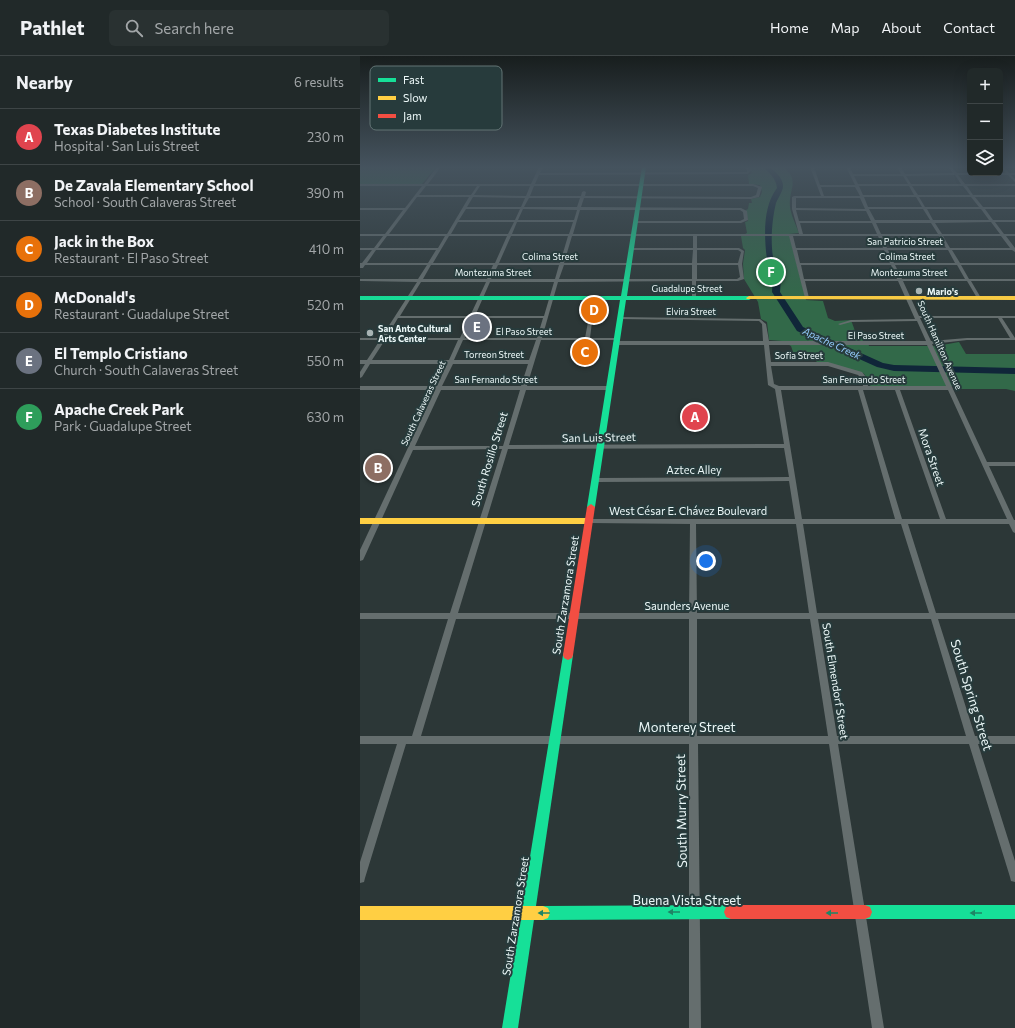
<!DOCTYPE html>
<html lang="en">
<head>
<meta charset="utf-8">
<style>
  :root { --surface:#212929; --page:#293131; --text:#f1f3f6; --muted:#a2a6a8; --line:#3e4546; --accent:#1a73e8 }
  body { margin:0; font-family:Commissioner,sans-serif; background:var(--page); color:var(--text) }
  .controls { position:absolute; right:12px; top:12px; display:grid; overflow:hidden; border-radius:6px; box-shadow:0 4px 16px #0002 }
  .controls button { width:36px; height:36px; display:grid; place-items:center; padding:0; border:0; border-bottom:1px solid var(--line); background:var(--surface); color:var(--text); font:20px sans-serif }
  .you { position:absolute; left:346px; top:505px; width:14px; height:14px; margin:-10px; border:3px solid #fff; border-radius:50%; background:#1a73e8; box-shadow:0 0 0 6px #1a73e833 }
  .badge { display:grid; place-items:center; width:26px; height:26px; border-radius:50%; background:var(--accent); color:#fff; font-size:13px; font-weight:700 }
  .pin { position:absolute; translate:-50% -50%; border:2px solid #fff; box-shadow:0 1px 4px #0006 }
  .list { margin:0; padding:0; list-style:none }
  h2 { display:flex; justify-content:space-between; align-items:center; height:52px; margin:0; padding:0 16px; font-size:17px }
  h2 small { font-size:13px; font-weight:400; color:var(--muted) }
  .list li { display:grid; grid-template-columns:26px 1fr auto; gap:12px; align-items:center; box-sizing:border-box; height:56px; padding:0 16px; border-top:1px solid var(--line) }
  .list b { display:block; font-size:15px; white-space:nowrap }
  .list p { margin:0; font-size:13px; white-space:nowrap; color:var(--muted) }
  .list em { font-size:13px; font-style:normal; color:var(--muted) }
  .icon { flex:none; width:22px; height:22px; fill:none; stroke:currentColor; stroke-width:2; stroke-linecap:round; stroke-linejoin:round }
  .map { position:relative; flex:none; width:655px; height:972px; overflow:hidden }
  header { display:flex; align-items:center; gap:24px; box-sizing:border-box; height:56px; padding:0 20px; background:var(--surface); border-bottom:1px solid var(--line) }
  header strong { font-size:19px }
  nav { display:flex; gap:22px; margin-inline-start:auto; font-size:14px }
  .search { width:280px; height:36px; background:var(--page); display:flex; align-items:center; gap:10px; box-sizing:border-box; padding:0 14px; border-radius:6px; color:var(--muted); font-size:15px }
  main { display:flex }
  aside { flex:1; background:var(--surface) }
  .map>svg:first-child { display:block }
  .green { fill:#326949 }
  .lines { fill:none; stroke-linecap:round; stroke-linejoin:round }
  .river { fill:#102639; fill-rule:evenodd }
  .street { fill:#656e6e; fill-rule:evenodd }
  .fast { fill:#16e098; fill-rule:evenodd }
  .slow { fill:#ffcf43; fill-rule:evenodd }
  .jam { fill:#f24e42; fill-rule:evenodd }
  .oneway { fill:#1f8565 }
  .poi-dot { fill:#a9b4b4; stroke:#273b3c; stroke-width:1.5 }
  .labels { text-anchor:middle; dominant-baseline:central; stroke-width:4; stroke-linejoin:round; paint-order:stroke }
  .far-street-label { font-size:9px; fill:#ecf8f8; stroke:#273b3c }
  .far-poi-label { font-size:9px; font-weight:bold; fill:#ecf8f8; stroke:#273b3c; text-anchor:start }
  .far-water-label { font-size:10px; font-style:italic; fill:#94cafc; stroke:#273b3c }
  .street-label { font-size:11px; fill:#ecf8f8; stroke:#273b3c }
  .near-street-label { font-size:13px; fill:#ecf8f8; stroke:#273b3c }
  .key { fill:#273b3c; stroke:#627474; stroke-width:1 }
  .key-label { font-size:11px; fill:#ecf8f8 }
</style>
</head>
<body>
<header>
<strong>Pathlet</strong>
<div class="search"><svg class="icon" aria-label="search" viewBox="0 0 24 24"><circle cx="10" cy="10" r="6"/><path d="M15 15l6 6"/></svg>Search here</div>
<nav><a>Home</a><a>Map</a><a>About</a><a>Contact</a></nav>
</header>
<main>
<aside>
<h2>Nearby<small>6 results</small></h2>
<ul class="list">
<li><span class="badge" style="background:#e0444e">A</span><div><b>Texas Diabetes Institute</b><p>Hospital · San Luis Street</p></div><em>230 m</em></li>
<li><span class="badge" style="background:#8d6e63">B</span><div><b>De Zavala Elementary School</b><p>School · South Calaveras Street</p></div><em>390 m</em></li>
<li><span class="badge" style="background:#e8710a">C</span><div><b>Jack in the Box</b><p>Restaurant · El Paso Street</p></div><em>410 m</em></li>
<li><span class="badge" style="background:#e8710a">D</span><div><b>McDonald's</b><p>Restaurant · Guadalupe Street</p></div><em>520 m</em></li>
<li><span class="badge" style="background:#6b7280">E</span><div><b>El Templo Cristiano</b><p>Church · South Calaveras Street</p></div><em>550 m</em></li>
<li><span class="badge" style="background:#2e9e5b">F</span><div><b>Apache Creek Park</b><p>Park · Guadalupe Street</p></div><em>630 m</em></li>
</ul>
</aside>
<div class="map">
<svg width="655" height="972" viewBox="0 0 655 972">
  <rect width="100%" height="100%" fill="#2c3737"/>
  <!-- green -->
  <g class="green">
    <polygon points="0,111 76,111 62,128 0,128"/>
    <path d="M387,111H423C441,124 428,134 430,151C431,159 436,169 439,177L429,178L446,244L463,245L468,262L475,265L491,264L495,275L505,276L509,290H577L599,286L606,298H655V335L646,333H596L595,330H511L508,328L505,319L503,317L457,307L454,298L449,296H433L431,290L422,285L409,284L407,266L401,263L398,246L384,223L383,208L385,194L383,192L381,180L387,177L385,166L388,165L386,154L388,153L389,147H392L391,143L400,141L402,136L400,129L389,128L388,119L392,117Z"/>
  </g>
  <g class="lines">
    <!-- river -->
    <path class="river" d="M403,111H409C415,115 423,122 423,130C423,135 418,142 416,147C411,167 408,206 421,222L420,236L443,271L523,307L534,309L655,312V318L534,315L517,311L437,275L412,236L413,222L409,218C405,192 400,154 417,132C416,122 410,118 403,111Z"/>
    <!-- street -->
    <path class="street" d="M77,111H81L68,128H171L179,111H183L180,117L387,116V114L383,111H387L391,114L388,118L179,119L175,128H393L402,131L399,141L391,143L224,142L221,151L381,152L387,155L388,164L381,167H274V165H380L384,163L383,156L380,154H220L213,178H439L432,153V141L434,140H461L450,111H454L460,129H495L486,111H490L493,118H541L537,111H541L545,118L593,117L588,111H592L597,117H646L640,111H644L649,117H655V119H651L655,123V126L648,119H598L605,128H655V130H607L613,139H655V141H615L623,151H655V153H625L633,164H655V166H635L644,178H655V180H646L655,192V196L652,194H592L600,207H655V209H601L609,223H655V225H611L621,242L619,243L617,242L607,225H543L559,260H655V262H642L655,282V284H607L572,288L627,406H655V410H629L654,464H655V477L653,476L649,468H548L576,557H655V563H578L615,680H655V688H618L655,805V826L651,825L650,821L609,688H478L524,972H512L469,688H338L341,972H329V688H46L5,822L4,826L0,827V806L37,688H0V680H52L88,563H0V557H90L142,393L53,394L4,502L3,504L0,505V494L75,334H0V330H77L87,308H10L2,321L0,322V316L5,308H0V304H7L20,284H0V282H21L57,226L0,225V223H58L67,209H5L3,212H0V207H2L12,194H0V192H14L23,180H0V178H25L43,154H0V152H45L62,130H0V128H64ZM595,119L601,128H551L546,120ZM494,120H543L548,128H498ZM66,130H117L111,139H59ZM120,130H170L166,140L114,139ZM174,130H393L398,132L396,139L391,141L225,140L226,136L224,135L222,136L221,140H170ZM499,130H549L554,139H503ZM552,130H603L610,139H558ZM461,131H495L500,140H464ZM57,141H109L87,178H29ZM113,141L165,142L161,151H107ZM504,141H556L562,151H508ZM559,141H611L619,151H565ZM169,142H220L217,151H164ZM436,142H500L505,153L436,152ZM106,153H160L155,164H99ZM163,153L217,154L214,164H158ZM509,153H563L570,164H515ZM567,153H621L629,164H573ZM436,154L506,155L511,165H439ZM98,166H154L148,178H91ZM157,166H213L209,178H152ZM631,166L640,178H582L575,167ZM440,167H512L517,178H443ZM516,167H571L578,178H521ZM27,180H85L78,192H18ZM89,180H147L135,207H73ZM151,180H208L200,207H139ZM212,180H333V192H271L269,193L271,194H333L332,207H204ZM337,180H429L445,242L447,243L449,242L445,225H538L555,263L491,264L478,268L480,269L491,266L557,265L566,285H409L406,268L400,263L258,261V263H260L399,265L402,268L403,285H256L253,287L256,289H404L408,329L415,333L424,388L149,389L166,334H249L252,332L249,330H167L181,284H257L259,283L257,282H230L232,266L230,265L228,266L225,282H182L198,226L332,225V242L334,243L336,242V225H378L384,223L382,208L384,195L379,192H337ZM433,180H518L523,192H436ZM522,180H579L586,192H527ZM583,180H641L650,192H590ZM16,194H76L68,207H7ZM337,194H378L381,196L378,207H337ZM437,194H524L530,207H440ZM528,194H588L595,207H534ZM71,209H133L127,223H63ZM138,209H199L195,223H131ZM204,209H332V223H199ZM337,209H378L380,221L377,223H337ZM441,209H531L537,223H444ZM535,209H597L605,223H542ZM61,226H126L110,260H40ZM130,226H194L184,260H115ZM38,262H109L100,282H26ZM113,262H183L177,282H105ZM560,262H638L650,282H607L571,285ZM25,284H98L89,304H12ZM103,284H176L169,304H94ZM409,289H567L586,330H508L506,321L502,316L468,306H411ZM93,308H168L161,330H82ZM411,310H468L498,319L501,322L503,330H419L414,328ZM81,334H160L143,390H55ZM421,334H498L535,463H442ZM503,334H535L580,463H542ZM540,334H588L647,463H586ZM424,392L429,421L235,422L232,424L235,426L429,425L435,463H227L226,465L229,467L330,468L329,557H98L148,393ZM336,468H436L449,557H337ZM443,468H541L569,557H457ZM96,563H329V680H61ZM337,563H450L468,680H337ZM458,563H571L606,680H477Z"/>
    <!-- fast -->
    <g class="fast">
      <polygon points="282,111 286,111 267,240 389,240 392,242 389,244 266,244 235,451 231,454 227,451 260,244 0,244 0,240 261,240"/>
      <polygon points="208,594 212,596 213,599 158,972 142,972 203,599 204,596"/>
      <polygon points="371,849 376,851 378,856 376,861 371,863 183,864 178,862 176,857 178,852 183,850"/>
      <polygon points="505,849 655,849 655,863 505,863 500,861 498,856 500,851"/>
    </g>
    <!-- slow -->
    <g class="slow">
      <polygon points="389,240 655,240 655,244 387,243 386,242"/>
      <polygon points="0,462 229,462 233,465 229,468 0,468"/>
      <polygon points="0,850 183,850 188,852 190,857 188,862 183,864 0,864"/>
    </g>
    <!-- jam -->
    <g class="jam">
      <polygon points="231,448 235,451 213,599 212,602 208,604 204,602 203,599 227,451"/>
      <polygon points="371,849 505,849 510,851 512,856 510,861 505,863 371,863 366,861 364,856 366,851"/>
    </g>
  </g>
  <!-- one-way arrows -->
  <defs><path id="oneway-solid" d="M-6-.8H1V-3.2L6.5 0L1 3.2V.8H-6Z"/></defs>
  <g class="oneway">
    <use href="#oneway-solid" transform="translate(314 856) rotate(180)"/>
    <use href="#oneway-solid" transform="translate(184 857) rotate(180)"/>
    <use href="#oneway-solid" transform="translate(472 857) rotate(-180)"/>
    <use href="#oneway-solid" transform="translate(616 857) rotate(180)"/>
  </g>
  <!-- sky -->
  <linearGradient id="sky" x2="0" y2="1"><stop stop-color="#181e1e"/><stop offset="0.45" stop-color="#45535e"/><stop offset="1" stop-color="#45535e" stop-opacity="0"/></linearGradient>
  <rect width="655" height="247" fill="url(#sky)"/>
  <!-- markers -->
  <g class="poi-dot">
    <circle cx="559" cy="235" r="4"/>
    <circle cx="10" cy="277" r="4"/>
  </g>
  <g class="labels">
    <!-- far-street labels -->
    <g class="far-street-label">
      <text x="545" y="185">San Patricio Street</text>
      <text x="190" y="200">Colima Street</text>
      <text x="547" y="200">Colima Street</text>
      <text x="133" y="216">Montezuma Street</text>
      <text x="549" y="216">Montezuma Street</text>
      <text x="327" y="232">Guadalupe Street</text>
      <text x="331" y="255">Elvira Street</text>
      <text x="164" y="275">El Paso Street</text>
      <text x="516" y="279">El Paso Street</text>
      <text transform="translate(580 289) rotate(66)">South Hamilton Avenue</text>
      <text x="134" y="298">Torreon Street</text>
      <text x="439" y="299">Sofia Street</text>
      <text x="136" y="323">San Fernando Street</text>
      <text x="504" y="323">San Fernando Street</text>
      <text transform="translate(63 347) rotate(-65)">South Calaveras Street</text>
    </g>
    <!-- far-poi labels -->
    <g class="far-poi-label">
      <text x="567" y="235">Mario's</text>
      <text x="18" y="272">San Anto Cultural<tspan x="18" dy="10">Arts Center</tspan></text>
    </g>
    <!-- far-water labels -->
    <g class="far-water-label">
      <text transform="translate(472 287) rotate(25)">Apache Creek</text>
    </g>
    <!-- street labels -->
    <g class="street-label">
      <text transform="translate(239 381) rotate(-1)">San Luis Street</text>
      <text transform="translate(572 401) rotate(71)">Mora Street</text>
      <text transform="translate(129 403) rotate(-73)">South Rosillo Street</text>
      <text x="334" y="413">Aztec Alley</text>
      <text x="328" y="454">West César E. Chávez Boulevard</text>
      <text transform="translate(205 539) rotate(-81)">South Zarzamora Street</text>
      <text x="327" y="549">Saunders Avenue</text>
      <text transform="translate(476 625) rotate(81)">South Elmendorf Street</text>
      <text transform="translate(155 860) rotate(-81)">South Zarzamora Street</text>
    </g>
    <!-- near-street labels -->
    <g class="near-street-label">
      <text transform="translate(612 639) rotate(73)">South Spring Street</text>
      <text x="327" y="671">Monterey Street</text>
      <text transform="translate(321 755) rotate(-91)">South Murry Street</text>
      <text x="327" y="844">Buena Vista Street</text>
    </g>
  </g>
  <!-- legend -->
  <rect x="10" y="10" width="132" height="64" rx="6" class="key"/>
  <rect x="18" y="22" width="18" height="4" fill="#16e098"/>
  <rect x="18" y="40" width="18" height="4" fill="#ffcf43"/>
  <rect x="18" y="58" width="18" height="4" fill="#f24e42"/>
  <g class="key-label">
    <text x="43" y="28">Fast</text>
    <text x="43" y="46">Slow</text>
    <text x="43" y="64">Jam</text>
  </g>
</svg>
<div class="controls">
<button>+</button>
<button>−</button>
<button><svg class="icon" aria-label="layers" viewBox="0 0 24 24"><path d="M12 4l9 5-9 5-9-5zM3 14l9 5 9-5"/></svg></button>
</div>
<div class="you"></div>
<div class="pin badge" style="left:335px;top:361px;background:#e0444e">A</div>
<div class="pin badge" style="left:18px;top:412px;background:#8d6e63">B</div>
<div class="pin badge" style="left:225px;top:296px;background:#e8710a">C</div>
<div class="pin badge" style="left:234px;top:254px;background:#e8710a">D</div>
<div class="pin badge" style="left:117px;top:271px;background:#6b7280">E</div>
<div class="pin badge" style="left:411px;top:216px;background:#2e9e5b">F</div>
</div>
</main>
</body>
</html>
